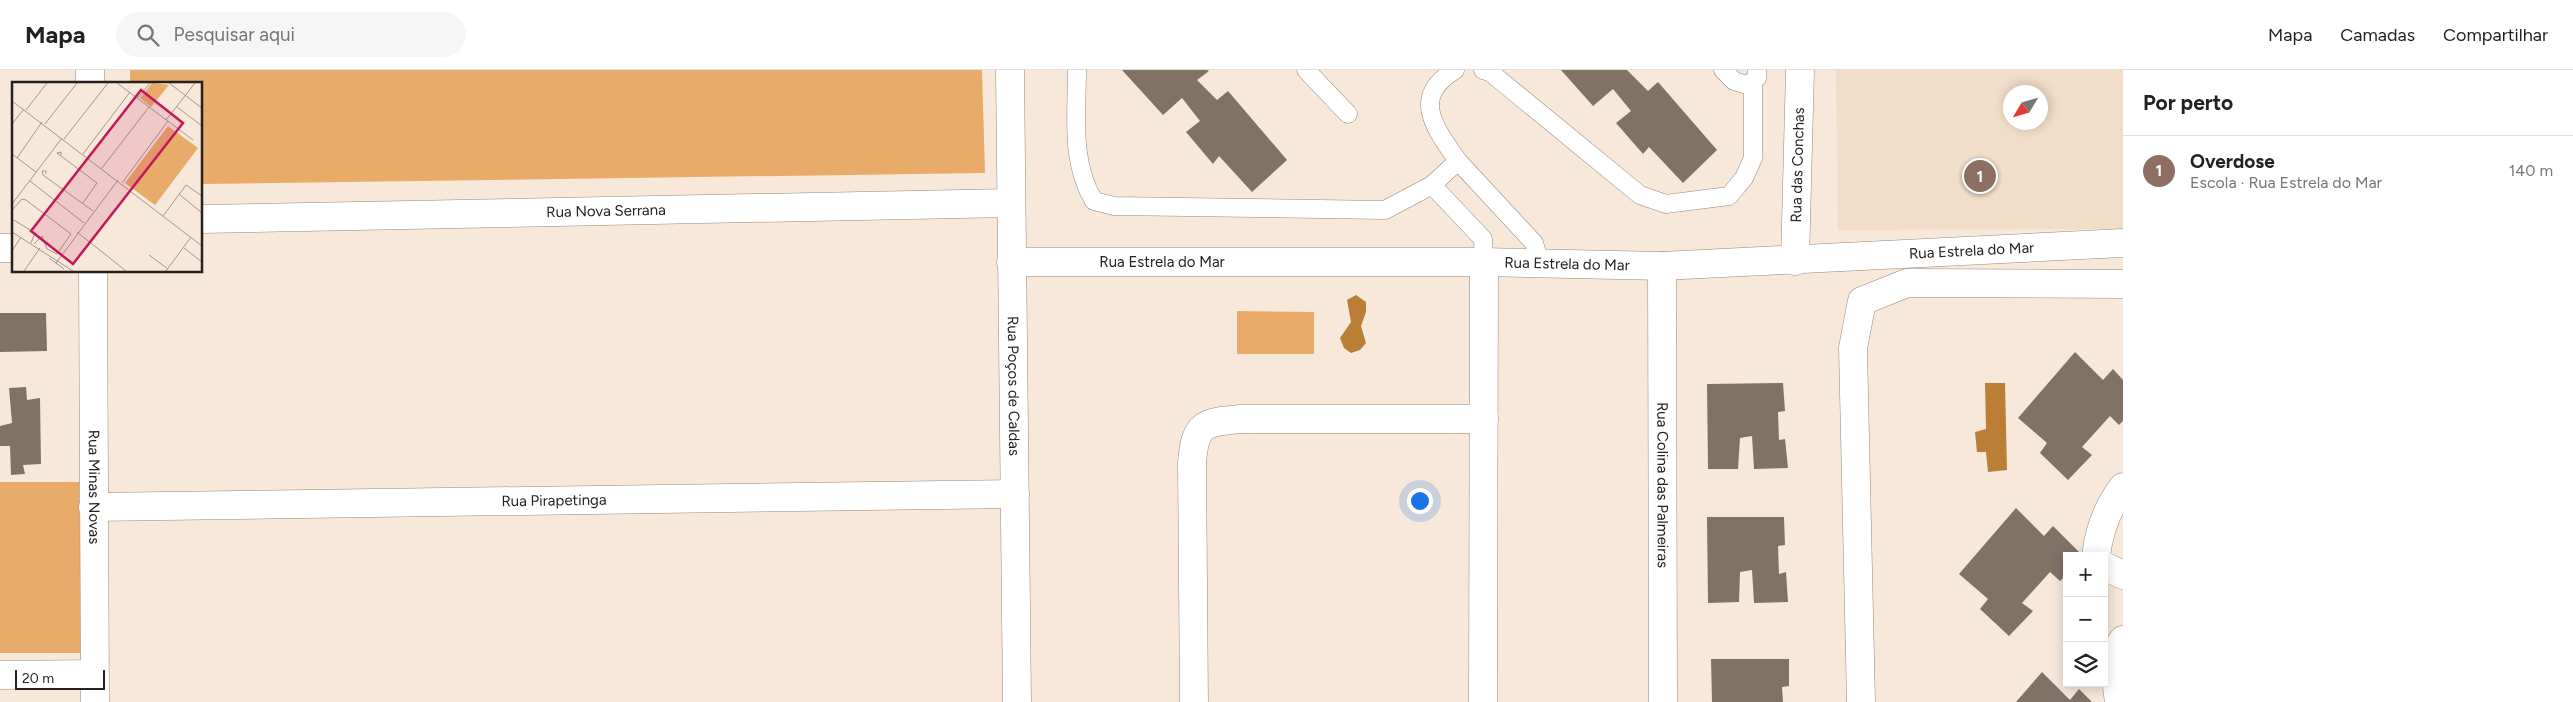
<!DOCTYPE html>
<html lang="pt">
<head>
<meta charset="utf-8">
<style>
  :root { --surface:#fff; --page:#f6f6f6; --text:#222; --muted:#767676; --line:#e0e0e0; --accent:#2563eb }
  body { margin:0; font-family:Figtree,sans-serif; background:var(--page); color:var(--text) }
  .controls { position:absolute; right:15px; bottom:15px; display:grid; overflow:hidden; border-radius:0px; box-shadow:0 2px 12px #0003 }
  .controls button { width:45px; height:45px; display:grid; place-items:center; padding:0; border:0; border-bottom:1px solid var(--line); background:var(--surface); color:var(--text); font:25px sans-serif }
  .compass { position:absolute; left:2003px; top:15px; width:45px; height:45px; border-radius:50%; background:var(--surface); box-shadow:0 2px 12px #0003; rotate:232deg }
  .scale { position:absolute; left:15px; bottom:12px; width:90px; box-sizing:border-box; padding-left:5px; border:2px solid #26211c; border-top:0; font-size:14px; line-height:18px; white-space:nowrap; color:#26211c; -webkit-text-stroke:4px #fff; paint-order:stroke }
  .you { position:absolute; left:1419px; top:430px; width:18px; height:18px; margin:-12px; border:4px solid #fff; border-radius:50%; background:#1a73e8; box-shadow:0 0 0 8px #1a73e833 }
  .badge { display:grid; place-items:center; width:32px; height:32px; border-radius:50%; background:var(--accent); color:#fff; font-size:16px; font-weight:700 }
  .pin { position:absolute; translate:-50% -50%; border:2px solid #fff; box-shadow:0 1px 5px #0006 }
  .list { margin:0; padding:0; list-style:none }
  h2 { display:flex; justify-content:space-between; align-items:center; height:65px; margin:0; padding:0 20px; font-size:21px }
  h2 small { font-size:16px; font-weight:400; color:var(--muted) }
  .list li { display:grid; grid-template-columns:32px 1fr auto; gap:15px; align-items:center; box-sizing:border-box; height:70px; padding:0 20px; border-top:1px solid var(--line) }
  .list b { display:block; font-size:19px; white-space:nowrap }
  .list p { margin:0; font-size:16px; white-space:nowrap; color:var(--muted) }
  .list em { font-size:16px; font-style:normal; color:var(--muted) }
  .icon { flex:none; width:28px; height:28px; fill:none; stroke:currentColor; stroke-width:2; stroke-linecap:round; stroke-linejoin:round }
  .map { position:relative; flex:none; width:2123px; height:632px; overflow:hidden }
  header { display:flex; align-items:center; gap:30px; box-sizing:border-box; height:70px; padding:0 25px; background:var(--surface); border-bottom:1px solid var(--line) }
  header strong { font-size:24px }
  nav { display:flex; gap:28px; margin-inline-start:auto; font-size:18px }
  .search { width:350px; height:45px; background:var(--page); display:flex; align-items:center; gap:12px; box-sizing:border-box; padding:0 18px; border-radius:28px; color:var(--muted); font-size:19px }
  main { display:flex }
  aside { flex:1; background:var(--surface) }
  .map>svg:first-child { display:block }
  .built { fill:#f1ddc8; fill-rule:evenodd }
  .green { fill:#e8ab69 }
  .water { fill:#ba7e37 }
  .building { fill:#807366 }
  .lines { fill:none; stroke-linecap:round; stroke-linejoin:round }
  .service-casing { stroke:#95887b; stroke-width:19 }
  .minor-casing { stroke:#95887b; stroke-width:29 }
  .service { stroke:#fff; stroke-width:18 }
  .minor { stroke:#fff; stroke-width:28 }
  .labels { text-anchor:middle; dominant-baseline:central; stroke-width:4.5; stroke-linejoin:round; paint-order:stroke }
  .street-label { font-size:15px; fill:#26211c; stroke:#fff }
  .inset-road { fill:none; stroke:#a3988e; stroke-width:1 }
  .view { fill:#c2185b; fill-opacity:0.15; stroke:#c2185b; stroke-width:2.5 }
  .inset-edge { fill:none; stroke:#26211c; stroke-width:2.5 }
</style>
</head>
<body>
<header>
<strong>Mapa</strong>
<div class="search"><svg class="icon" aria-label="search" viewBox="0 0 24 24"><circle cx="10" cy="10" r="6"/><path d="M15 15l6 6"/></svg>Pesquisar aqui</div>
<nav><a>Mapa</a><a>Camadas</a><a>Compartilhar</a></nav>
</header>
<main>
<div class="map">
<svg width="2123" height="632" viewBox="0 0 2123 632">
  <rect width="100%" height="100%" fill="#f7e8da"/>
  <!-- built -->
  <path class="built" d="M1836,0H2123V159L1838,160ZM2010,22H2040V52H2010Z"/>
  <!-- green -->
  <g class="green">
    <polygon points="130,0 982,0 985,103 201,114 201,14 130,14"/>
    <polygon points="1237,241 1314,242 1314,284 1237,284"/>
    <polygon points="0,412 79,412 82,583 0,583"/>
  </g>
  <!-- water -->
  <g class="water">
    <polygon points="1356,225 1366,232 1366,242 1361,256 1366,273 1360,280 1351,283 1344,278 1340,268 1351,252 1347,230"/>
    <polygon points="1985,313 2005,313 2007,400 1988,402 1986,382 1977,382 1975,362 1986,359"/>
  </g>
  <!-- building -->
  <g class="building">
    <polygon points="1122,0 1207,0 1209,1 1197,10 1217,30 1228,21 1287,90 1252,122 1219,86 1213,94 1186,62 1200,51 1182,28 1163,45"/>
    <polygon points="1561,0 1627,0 1648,21 1658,12 1717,80 1683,113 1649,77 1643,84 1616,53 1631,41 1613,19 1593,36"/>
    <polygon points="0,243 46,243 47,281 0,282"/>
    <polygon points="2075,282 2103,310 2113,299 2123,310 2123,351 2119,355 2110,346 2082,377 2092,385 2068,410 2040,383 2047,373 2018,348"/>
    <polygon points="1783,313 1785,341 1778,342 1779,370 1785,369 1788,398 1754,399 1752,366 1740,368 1738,399 1708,399 1707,314"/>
    <polygon points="26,317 27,330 40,328 41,394 23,395 25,404 11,405 10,376 0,376 0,356 12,353 9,318"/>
    <polygon points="2016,438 2044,466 2053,456 2083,486 2067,486 2067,504 2060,511 2050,502 2022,533 2033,541 2009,566 1980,539 1988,529 1959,504"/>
    <polygon points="1707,447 1784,447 1785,475 1778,476 1779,504 1786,502 1788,532 1754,533 1752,500 1740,502 1739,532 1708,533"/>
    <polygon points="1711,589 1789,589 1789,616 1782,617 1783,632 1712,632"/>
    <polygon points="2042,602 2070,630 2079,619 2092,632 2016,632"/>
  </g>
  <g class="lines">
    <!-- service casing -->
    <g class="service-casing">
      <g id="service">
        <path d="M1077,0C1077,43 1070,92 1094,131L1114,136L1385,140L1432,115L1458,91L1534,173L1540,193"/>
        <polyline points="1306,0 1348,44"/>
        <path d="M1455,0C1410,27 1435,58 1458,91"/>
        <polyline points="1483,0 1490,2 1640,125 1666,134 1729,126 1744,108 1753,88 1753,13"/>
        <polyline points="1723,0 1734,11 1747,15 1757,8 1757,0"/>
        <polyline points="1432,115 1483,169 1484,192"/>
      </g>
    </g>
    <!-- minor casing -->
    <g class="minor-casing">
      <g id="minor">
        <polyline points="90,0 90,14"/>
        <path id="s1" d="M1010,0L1017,632"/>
        <path id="s2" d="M201,149L1010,133"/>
        <polyline points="0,178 14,178"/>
        <path id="s3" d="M1795,191L1800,0"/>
        <path id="s4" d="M1011,192H1484L1662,196L2123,173"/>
        <path id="s5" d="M1662,196L1663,632"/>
        <path id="s6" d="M93,201L95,632"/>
        <path id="s7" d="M93,437L1015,424"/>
        <path d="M2096,486C2099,460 2107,438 2123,417"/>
        <polyline points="2104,496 2123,505"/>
        <polyline points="0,605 94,604"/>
        <path d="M1194,632L1192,393C1195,353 1204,352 1241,349H1484"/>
        <polyline points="1483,632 1484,192"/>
        <polyline points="1861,632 1853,278 1862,231 1907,213 2123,214"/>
        <polyline points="2119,632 2113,586 2123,570"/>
      </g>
    </g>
    <!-- service -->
    <use href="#service" class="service"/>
    <!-- minor -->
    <use href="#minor" class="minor"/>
  </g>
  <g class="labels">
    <!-- street labels -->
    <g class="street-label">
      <text stroke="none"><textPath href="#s3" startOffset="96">Rua das Conchas</textPath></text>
      <text stroke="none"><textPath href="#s2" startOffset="405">Rua Nova Serrana</textPath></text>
      <text stroke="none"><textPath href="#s4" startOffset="961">Rua Estrela do Mar</textPath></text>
      <text stroke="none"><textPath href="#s4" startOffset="151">Rua Estrela do Mar</textPath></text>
      <text stroke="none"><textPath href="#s4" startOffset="556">Rua Estrela do Mar</textPath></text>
      <text stroke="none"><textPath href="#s1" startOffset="316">Rua Poços de Caldas</textPath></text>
      <text stroke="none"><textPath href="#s5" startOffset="219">Rua Colina das Palmeiras</textPath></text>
      <text stroke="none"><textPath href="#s6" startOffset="216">Rua Minas Novas</textPath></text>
      <text stroke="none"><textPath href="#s7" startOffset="461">Rua Pirapetinga</textPath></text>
    </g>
  </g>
  <!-- overview -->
  <g transform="translate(12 12)">
    <rect width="190" height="190" fill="#f7e8da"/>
    <path d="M140,1L157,3L139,25L128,16ZM156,44L186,66L143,123L113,101Z" fill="#e8ab69"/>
    <path class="inset-road" d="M105,1L181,58M157,1L190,26M126,16L138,1M0,19L190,164M165,25L190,44M14,28L35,1M154,38L183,1M0,42L12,27M33,42L65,1M52,57L96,1M0,72L24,90M71,72L118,10M49,73V70L45,71L85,101L71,121M5,76L30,40M90,86L137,25M34,92V89H30L31,93L81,129M18,99L72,141M110,101L156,39M167,112L190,131M0,122L50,56M0,128L10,117L14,118L59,152L45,172L35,167L30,154L22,162M151,134L174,103L190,114M0,137L23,151L19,161M0,150L61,189M65,150L114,189M172,166L190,180M0,169L9,155M137,173L156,187M37,176L52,187M44,181L106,98M12,189L28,166M154,189L179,155"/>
    <path class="view" d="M129,8L171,41L61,182L19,149Z"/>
    <rect width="190" height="190" class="inset-edge"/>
  </g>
</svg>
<div class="controls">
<button>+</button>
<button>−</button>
<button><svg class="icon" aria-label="layers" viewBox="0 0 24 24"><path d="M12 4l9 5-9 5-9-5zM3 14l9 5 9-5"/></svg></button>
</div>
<svg class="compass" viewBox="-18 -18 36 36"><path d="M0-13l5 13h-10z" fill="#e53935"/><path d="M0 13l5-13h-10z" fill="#767676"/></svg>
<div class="scale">20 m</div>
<div class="you"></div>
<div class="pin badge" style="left:1980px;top:106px;background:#8d6e63">1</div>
</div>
<aside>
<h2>Por perto<small></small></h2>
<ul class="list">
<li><span class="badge" style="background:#8d6e63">1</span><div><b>Overdose</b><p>Escola · Rua Estrela do Mar</p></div><em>140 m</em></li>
</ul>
</aside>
</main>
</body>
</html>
